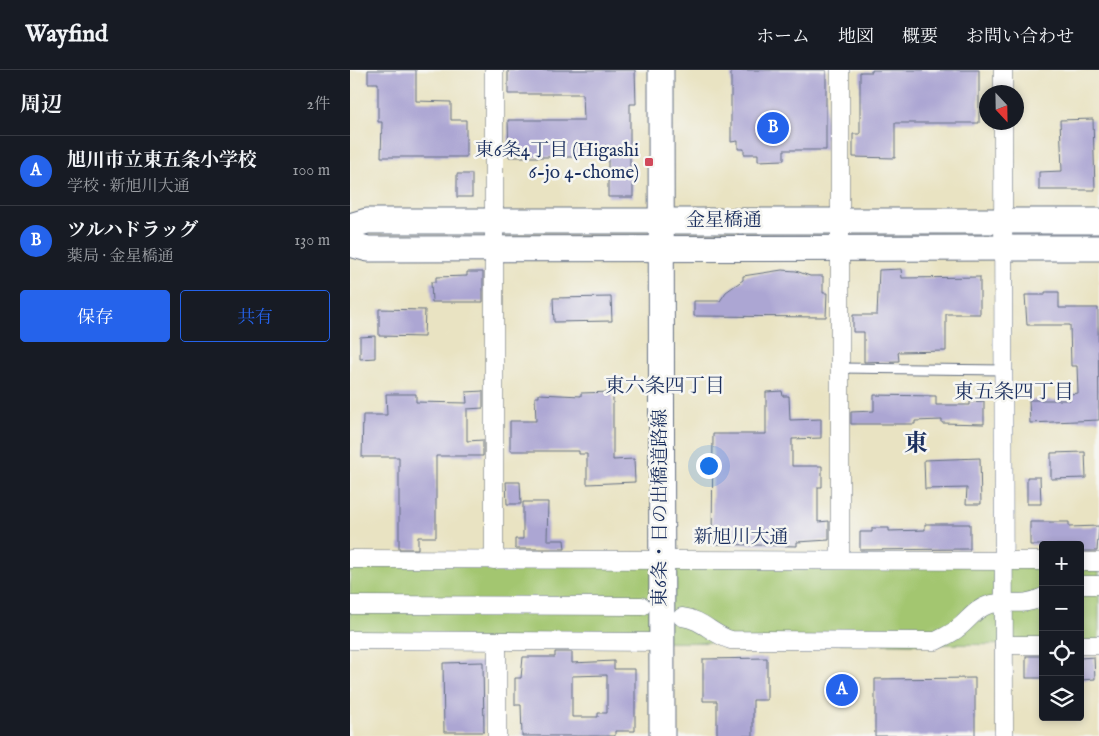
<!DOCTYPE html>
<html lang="ja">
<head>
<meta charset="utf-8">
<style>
  :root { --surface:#171b24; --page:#20242c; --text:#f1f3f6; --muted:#9ea1a6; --line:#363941; --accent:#2563eb }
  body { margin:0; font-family:"IM FELL English","Noto Serif JP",serif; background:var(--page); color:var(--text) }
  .controls { position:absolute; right:15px; bottom:15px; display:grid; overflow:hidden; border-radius:5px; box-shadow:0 2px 8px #0003 }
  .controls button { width:45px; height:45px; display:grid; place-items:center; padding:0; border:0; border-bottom:1px solid var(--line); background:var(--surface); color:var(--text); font:25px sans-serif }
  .compass { position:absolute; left:629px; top:15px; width:45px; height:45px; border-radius:50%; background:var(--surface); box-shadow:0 2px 8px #0003; rotate:158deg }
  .you { position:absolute; left:358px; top:395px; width:18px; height:18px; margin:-12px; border:4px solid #fff; border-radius:50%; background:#1a73e8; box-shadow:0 0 0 8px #1a73e833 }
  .badge { display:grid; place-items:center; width:32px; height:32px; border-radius:50%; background:var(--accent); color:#fff; font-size:16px; font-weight:700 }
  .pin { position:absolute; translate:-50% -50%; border:2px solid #fff; box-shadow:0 1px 5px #0006 }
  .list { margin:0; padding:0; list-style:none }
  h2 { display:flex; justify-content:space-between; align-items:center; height:65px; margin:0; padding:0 20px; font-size:21px }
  h2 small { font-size:16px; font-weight:400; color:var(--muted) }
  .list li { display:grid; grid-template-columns:32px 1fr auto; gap:15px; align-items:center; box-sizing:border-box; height:70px; padding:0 20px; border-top:1px solid var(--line) }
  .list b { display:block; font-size:19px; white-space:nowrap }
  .list p { margin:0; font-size:16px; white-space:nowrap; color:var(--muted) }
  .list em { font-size:16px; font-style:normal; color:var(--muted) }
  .actions { display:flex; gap:10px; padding:15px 20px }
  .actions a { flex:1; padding:11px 0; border:1px solid var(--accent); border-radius:5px; text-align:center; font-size:18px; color:var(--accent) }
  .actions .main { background:var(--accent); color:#fff }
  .icon { flex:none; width:28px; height:28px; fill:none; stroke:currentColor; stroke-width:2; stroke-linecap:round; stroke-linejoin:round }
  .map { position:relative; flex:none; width:749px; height:666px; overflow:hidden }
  header { display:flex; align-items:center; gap:30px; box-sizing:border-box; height:70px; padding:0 25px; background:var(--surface); border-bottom:1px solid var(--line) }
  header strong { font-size:24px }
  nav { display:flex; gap:28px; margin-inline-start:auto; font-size:18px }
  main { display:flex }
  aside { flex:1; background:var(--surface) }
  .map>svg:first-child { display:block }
  .green { fill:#a3c66f; stroke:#5f7a66 }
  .building { fill:#aca6d3; fill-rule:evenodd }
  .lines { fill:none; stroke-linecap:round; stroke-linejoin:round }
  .lane-casing { stroke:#636e81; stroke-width:11 }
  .street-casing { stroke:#636e81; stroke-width:19 }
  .secondary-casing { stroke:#636e81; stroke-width:27 }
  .lane { stroke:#fff; stroke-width:9 }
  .street { stroke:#fff; stroke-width:18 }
  .secondary { stroke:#fff; stroke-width:25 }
  .poi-dot { fill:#d1495b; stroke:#f6f6f2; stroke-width:2 }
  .labels { text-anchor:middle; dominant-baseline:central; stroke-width:5; stroke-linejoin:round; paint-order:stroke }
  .poi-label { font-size:19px; fill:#1b2f5e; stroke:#f6f6f2; text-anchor:end }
  .street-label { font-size:19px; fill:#1b2f5e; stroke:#f6f6f2 }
  .neighbourhood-label { font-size:20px; fill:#1b2f5e; stroke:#f6f6f2 }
  .district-label { font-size:24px; font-weight:bold; fill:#1b2f5e; stroke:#f6f6f2 }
</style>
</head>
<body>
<header>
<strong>Wayfind</strong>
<nav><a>ホーム</a><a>地図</a><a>概要</a><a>お問い合わせ</a></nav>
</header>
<main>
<aside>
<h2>周辺<small>2件</small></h2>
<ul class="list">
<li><span class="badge">A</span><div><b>旭川市立東五条小学校</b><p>学校 · 新旭川大通</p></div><em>100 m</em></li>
<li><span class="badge">B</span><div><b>ツルハドラッグ</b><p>薬局 · 金星橋通</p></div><em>130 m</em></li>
</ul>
<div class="actions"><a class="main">保存</a><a>共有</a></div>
</aside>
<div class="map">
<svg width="749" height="666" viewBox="0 0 749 666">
  <rect width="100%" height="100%" fill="#f6f6f2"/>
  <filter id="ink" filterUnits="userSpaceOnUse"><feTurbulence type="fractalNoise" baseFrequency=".02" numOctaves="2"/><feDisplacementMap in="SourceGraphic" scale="10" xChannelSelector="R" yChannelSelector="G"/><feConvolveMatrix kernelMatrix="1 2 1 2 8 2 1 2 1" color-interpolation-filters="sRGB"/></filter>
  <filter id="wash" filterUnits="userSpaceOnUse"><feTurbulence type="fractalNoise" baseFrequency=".0096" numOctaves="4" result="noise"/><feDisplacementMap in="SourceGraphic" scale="20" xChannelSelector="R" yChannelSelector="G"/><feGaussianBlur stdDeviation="1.12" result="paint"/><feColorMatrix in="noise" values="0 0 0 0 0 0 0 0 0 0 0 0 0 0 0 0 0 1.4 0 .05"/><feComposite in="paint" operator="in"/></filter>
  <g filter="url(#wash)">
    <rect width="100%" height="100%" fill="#e9e3c2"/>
    <!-- green -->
    <g class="green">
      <polygon points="0,489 693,490 693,575 0,570"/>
      <rect x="730" y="491" width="19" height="84"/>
    </g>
    <g id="blocks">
      <!-- building -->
      <g class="building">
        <polygon points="18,0 66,0 66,31 101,32 101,50 116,50 116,87 31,87 32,52 28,52 28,13 18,13"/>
        <polygon points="158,0 285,0 286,34 280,34 280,102 283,102 283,127 258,127 258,87 159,87 158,50 234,50 233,24 158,24"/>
        <polygon points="381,0 476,0 476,80 434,80 434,90 408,91 408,84 394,84 394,79 388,79 388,71 381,72"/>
        <polygon points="522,0 629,0 629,53 545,53 545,88 503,87 503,64 510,64 510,2 522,2"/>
        <polygon points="743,49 745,120 689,120 689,102 712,101 710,50"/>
        <rect x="107" y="104" width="15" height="23"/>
        <polygon points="551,199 552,208 630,207 630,244 596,244 596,281 548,282 549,291 514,292 514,262 503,262 503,245 527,245 529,200"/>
        <polygon points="432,200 446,201 460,206 473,206 473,223 477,223 476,247 344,246 344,231 370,231 376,222 393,210 393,206"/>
        <polygon points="117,202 133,202 133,232 82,232 81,212 86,212 86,207 117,206"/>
        <polygon points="695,222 709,222 709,238 748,238 749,350 680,353 679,330 720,330 720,324 728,323 727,296 721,296 720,255 677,255 675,225 695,225"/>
        <polygon points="261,227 262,251 204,252 203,228"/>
        <polygon points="29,239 75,240 74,267 29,266"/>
        <polygon points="25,266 25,288 10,289 10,267"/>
        <polygon points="133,321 133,338 117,339 117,371 133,370 133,386 86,386 86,467 68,467 68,479 49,479 49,387 12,387 13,345 37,345 36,324 66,324 66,332 117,333 116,322"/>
        <polygon points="432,321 433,326 439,326 440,350 471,349 471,368 442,369 442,396 472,396 472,417 468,417 468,452 479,451 479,470 447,472 447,476 362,474 363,364 416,364 416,322"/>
        <polygon points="263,322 263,390 284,389 285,412 237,414 237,384 229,384 229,381 160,381 160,351 186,351 185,327 189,327 189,324 231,326 231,323"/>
        <polygon points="524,325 586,326 586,335 620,335 620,332 634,331 634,354 592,353 592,350 565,351 565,354 501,354 501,342 524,341"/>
        <polygon points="735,382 736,408 701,409 701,383"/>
        <polygon points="630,388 631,434 616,434 617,418 575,419 574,390"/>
        <polygon points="677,407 690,407 691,434 677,434"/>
        <polygon points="156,412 170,412 171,434 157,434"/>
        <polygon points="173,432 198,432 197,470 214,470 215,479 165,479 165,469 173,469"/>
        <polygon points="680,452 719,452 719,457 749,456 747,481 730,481 730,475 680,475"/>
        <polygon points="575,454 620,454 620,479 510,480 510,462 522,462 522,458 539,458 539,461 575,460"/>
        <path d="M205,582H222V593L264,591V599H285V661H265V666H172L171,635H165V608H171L173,587H205ZM257,605V643H248V647H222V606Z"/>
        <rect x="676" y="586" width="17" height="22"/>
        <polygon points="744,587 745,609 730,610 730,588"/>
        <polygon points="417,588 417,630 403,630 403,666 367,666 367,631 353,631 353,589"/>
        <polygon points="133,592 134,662 94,662 93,593"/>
        <polygon points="625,608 625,666 525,666 525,609"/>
      </g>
    </g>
  </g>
  <g filter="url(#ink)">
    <use href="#blocks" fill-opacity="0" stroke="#636e81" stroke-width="1"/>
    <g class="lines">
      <!-- lane casing -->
      <g class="lane-casing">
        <polyline id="lane" points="490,298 653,300"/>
      </g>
      <!-- street casing -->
      <g class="street-casing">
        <g id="street">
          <polyline points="653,22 653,0"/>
          <polyline points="653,52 654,666"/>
          <polyline points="0,489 693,491"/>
          <polyline points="490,489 490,0"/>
          <polyline points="144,490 144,0"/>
          <polyline points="730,492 749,492"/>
          <polyline points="730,515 749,515"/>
          <polyline points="0,535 292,536"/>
          <path d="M332,547C352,549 363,565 381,570L586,571C593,567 601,564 607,559C618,551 625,539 638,535C657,529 671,538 693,527"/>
          <polyline points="0,570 311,572"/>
          <polyline points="147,572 147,666"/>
          <polyline points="654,575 693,575"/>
          <polyline points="730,575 749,575"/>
        </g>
      </g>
      <!-- secondary casing -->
      <g class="secondary-casing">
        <g id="secondary">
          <polyline points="311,0 312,666"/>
          <polyline points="0,156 17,151 749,151"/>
          <polyline points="0,174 18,179 749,178"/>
        </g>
      </g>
      <!-- lane -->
      <use href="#lane" class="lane"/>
      <!-- street -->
      <use href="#street" class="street"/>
      <!-- secondary -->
      <use href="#secondary" class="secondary"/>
    </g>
  </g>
  <!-- markers -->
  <rect class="poi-dot" x="294" y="87" width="10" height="10" rx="2.5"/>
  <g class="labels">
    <!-- poi labels -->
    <g class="poi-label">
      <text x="289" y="81">東6条4丁目 (Higashi<tspan x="289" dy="22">6-jo 4-chome)</tspan></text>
    </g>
    <!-- street labels -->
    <g class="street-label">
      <text x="374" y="151">金星橋通</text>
      <text transform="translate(311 438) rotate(-90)">東6条・日の出橋道路線</text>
      <text x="391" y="468">新旭川大通</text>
    </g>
    <!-- neighbourhood labels -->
    <g class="neighbourhood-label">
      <text x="315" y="316">東六条四丁目</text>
      <text x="664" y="322">東五条四丁目</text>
    </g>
    <!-- district labels -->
    <g class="district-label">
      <text x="566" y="374">東</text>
    </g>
  </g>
</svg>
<div class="controls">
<button>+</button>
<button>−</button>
<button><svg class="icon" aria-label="locate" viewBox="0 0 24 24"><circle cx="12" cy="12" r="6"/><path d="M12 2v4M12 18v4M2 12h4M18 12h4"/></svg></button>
<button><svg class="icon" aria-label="layers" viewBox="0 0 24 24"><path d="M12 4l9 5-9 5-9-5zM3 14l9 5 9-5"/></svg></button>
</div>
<svg class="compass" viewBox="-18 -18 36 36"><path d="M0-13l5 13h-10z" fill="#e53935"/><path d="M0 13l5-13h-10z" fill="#9ea1a6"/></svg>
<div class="you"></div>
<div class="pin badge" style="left:492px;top:620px">A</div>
<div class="pin badge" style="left:423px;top:58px">B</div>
</div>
</main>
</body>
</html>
